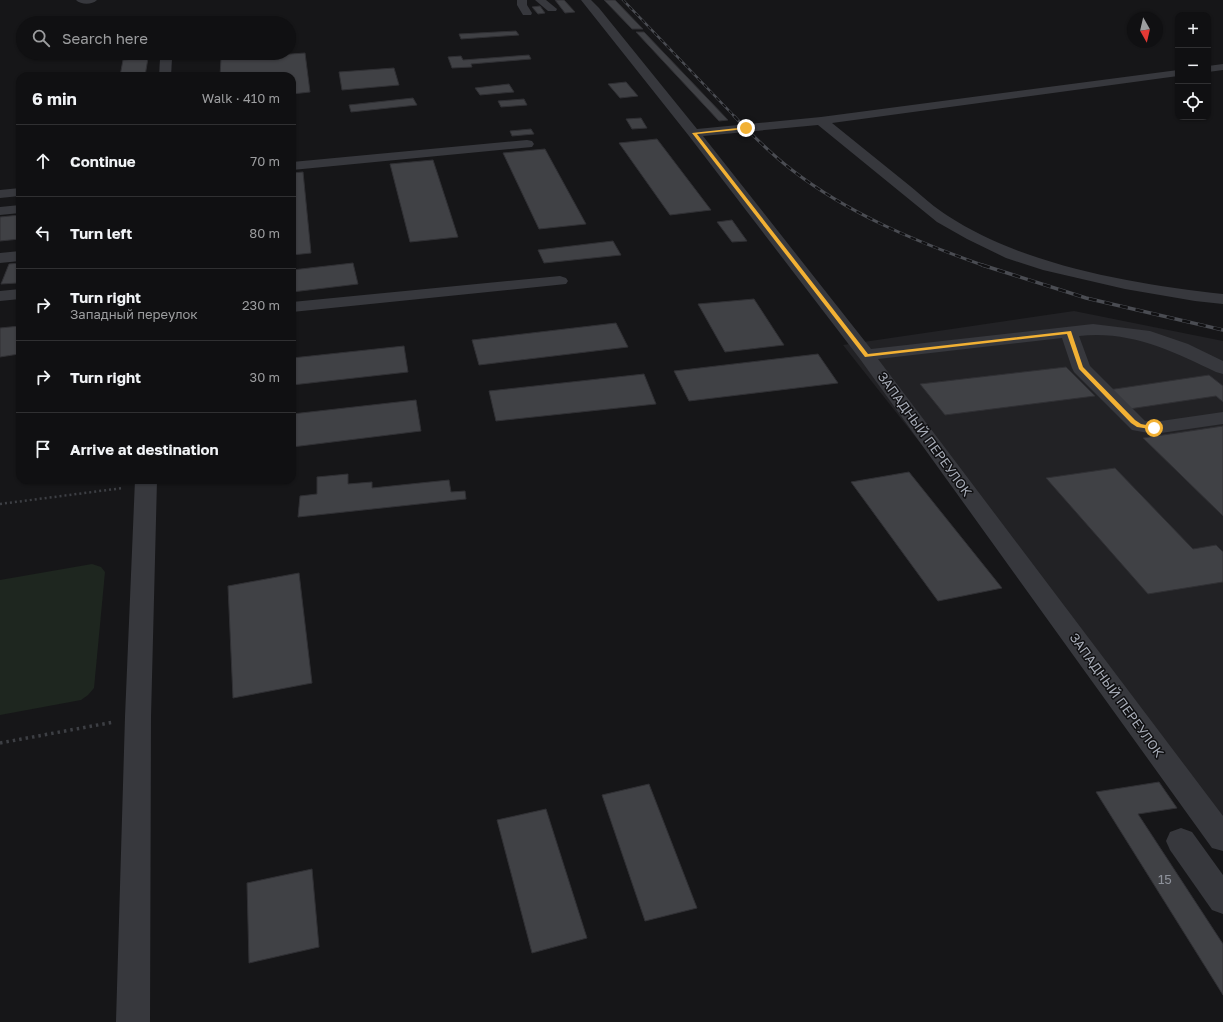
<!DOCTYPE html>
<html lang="en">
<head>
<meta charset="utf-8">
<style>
  :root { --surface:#101012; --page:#19191b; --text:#f1f3f6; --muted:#9c9d9f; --line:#303032 }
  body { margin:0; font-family:"Golos Text",sans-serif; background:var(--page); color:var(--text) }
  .controls { position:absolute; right:12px; top:12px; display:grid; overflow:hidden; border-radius:8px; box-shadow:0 1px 3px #0004 }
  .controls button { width:36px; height:36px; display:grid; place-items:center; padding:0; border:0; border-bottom:1px solid var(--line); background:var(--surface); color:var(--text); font:20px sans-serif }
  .compass { position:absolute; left:1127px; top:12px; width:36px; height:36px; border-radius:50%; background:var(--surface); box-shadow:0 1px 3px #0004; rotate:172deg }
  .stop { position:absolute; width:12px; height:12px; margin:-9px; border:3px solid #f2b134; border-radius:50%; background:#fff }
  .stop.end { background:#f2b134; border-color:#fff; box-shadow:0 1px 4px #0008 }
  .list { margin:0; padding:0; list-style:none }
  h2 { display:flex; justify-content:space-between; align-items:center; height:52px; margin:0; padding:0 16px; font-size:17px }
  h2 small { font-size:13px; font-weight:400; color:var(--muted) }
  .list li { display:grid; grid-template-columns:26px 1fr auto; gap:12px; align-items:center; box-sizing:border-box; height:72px; padding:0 16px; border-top:1px solid var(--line) }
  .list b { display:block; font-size:15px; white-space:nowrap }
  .list p { margin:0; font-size:13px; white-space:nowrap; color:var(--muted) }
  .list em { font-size:13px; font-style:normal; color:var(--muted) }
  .icon { flex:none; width:22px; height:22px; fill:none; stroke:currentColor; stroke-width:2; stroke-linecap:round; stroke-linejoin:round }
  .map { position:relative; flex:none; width:1223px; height:1022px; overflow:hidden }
  .search { position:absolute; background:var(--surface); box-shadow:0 1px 3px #0004; left:16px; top:16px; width:280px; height:44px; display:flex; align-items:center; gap:10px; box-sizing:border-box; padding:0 14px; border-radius:22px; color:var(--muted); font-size:15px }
  .panel { position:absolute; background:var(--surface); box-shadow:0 1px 3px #0004; left:16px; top:72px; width:280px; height:412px; border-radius:12px }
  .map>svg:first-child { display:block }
  .built { fill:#222225 }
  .green { fill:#1e261f }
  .building { fill:#404145; stroke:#303034 }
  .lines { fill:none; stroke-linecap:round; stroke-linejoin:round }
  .path-far1 { stroke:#3d3f44; stroke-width:2.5; stroke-dasharray:2 3; stroke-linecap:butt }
  .path { stroke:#3d3f44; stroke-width:3.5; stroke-dasharray:2.5 4; stroke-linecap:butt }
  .minor { fill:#37383d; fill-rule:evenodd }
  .rail-far2-casing { stroke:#4a4c52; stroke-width:2.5 }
  .rail-far1-casing { stroke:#4a4c52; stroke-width:3 }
  .rail-casing { stroke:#4a4c52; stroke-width:3.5 }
  .rail-far2 { stroke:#111113; stroke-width:1.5; stroke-dasharray:4.5; stroke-linecap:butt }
  .rail-far1 { stroke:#111113; stroke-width:2; stroke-dasharray:6; stroke-linecap:butt }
  .rail { stroke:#111113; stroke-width:2.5; stroke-dasharray:8; stroke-linecap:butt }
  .route { fill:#f2b134 }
  .labels { text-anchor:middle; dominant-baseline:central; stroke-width:3; stroke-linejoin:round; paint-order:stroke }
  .street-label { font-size:13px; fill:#a8adb8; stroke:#111113 }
  .near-number-label { font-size:13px; fill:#8e929b }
</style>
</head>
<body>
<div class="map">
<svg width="1223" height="1022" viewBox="0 0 1223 1022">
  <rect width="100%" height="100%" fill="#161618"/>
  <!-- built -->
  <polygon class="built" points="1074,311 1223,341 1223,827 843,345"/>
  <!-- green -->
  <polygon class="green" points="92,564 101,567 105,572 94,688 88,695 81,700 0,715 0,580"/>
  <!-- building -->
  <g class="building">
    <polygon points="555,0 564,0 575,12 565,13"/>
    <polygon points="604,0 615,0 643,29 632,29"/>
    <polygon points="540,6 545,13 538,14 532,7"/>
    <polygon points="516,31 519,35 461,39 459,34"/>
    <polygon points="636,32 644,32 728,120 719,121"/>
    <polygon points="305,53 310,92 292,94 292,76 220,76 221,59"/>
    <polygon points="529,55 531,59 471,64 472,67 452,68 448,57 461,56 463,60"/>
    <polygon points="148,58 145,76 120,76 123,60"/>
    <polygon points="394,68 399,85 342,90 339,72"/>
    <polygon points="626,82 638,96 620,98 608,84"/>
    <polygon points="509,84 514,92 480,95 475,88"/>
    <polygon points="413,98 417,105 351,112 349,105"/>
    <polygon points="524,99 527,105 501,107 498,101"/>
    <polygon points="641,118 647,128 632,129 626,119"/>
    <polygon points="531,129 534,134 512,136 510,131"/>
    <polygon points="657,139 711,210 670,215 619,143"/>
    <polygon points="545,149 586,224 539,229 503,153"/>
    <polygon points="433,160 458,237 410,242 390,164"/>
    <polygon points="303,172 311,253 292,255 292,173"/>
    <polygon points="20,215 20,239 0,241 0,217"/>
    <polygon points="732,220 747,241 732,242 717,222"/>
    <polygon points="613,241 621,255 544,263 538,250"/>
    <polygon points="20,263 20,276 17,283 1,284 9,264"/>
    <polygon points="353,263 358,284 292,292 292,270"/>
    <polygon points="754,299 784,345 725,352 698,304"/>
    <polygon points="616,323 628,347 479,365 472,340"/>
    <polygon points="20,326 19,354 0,357 0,328"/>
    <polygon points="404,346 408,372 292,385 292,358"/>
    <polygon points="818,354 838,383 689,401 674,371"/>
    <polygon points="1066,367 1095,396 945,415 920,384"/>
    <polygon points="644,374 656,404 496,421 489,391"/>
    <polygon points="1209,375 1223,386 1223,402 1216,396 1129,409 1108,390"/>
    <polygon points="416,400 421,431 292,447 292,414"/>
    <polygon points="1223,426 1223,516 1143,438"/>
    <polygon points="1115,468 1193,549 1216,545 1223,552 1223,582 1148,594 1046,478"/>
    <polygon points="909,472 1002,588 938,601 851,482"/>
    <polygon points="348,474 348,484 372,482 372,488 449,480 451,492 465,491 466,499 298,517 300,496 317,494 317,477"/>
    <polygon points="299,573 312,683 233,698 228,586"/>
    <polygon points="1159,782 1177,808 1138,814 1223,944 1223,995 1096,792"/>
    <polygon points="649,784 697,908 645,921 602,795"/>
    <polygon points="546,809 587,938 532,953 497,820"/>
    <polygon points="312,869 319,947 249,963 247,883"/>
  </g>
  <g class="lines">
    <!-- path-far1 -->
    <polyline class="path-far1" points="0,504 123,488"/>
    <!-- path -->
    <polyline class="path" points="0,743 114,722"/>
    <!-- minor -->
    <g class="minor">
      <path d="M76,0H97C92,5 81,5 76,0Z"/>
      <polygon points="517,0 527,0 527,5 532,13 531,15 523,15 517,5"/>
      <polygon points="535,0 546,0 557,9 556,11 548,11"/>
      <path d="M581,0H591L599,8L697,129L821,117L1178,70V76L832,123C858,144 884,165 910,186C922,196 935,208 948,216C1025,266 1133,284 1223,294V304L1195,301L1125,289L1043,270L1006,258L967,239L937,222L818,125L703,136L871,349L1093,324L1150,331L1188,344L1223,361V374L1216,372C1173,351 1129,330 1079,336L1090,366L1145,421L1154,422L1223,412V424L1154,434L1132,430L1074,372L1072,368L1062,338L878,359L1223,816V851L1212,848L860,359L689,136Z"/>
      <polygon points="166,56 172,59 171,76 159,76 160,59"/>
      <polygon points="1223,64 1223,70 1208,72 1208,66"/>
      <polygon points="527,140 532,141 534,144 532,147 292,170 292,162"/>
      <polygon points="20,188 20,196 0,198 0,190"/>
      <polygon points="20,205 20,213 0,215 0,207"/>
      <polygon points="20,251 20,261 0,263 0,253"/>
      <polygon points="560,276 566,278 568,281 566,284 292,312 292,302"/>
      <polygon points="20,289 20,299 0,301 0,291"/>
      <polygon points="135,480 157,480 151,717 150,1022 116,1022 125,717"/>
      <polygon points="1181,828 1192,832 1223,875 1223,914 1212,910 1170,850 1166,841 1170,832"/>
    </g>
    <!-- rail-far2 casing -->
    <g class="rail-far2-casing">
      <polyline id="rail-far2" points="623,0 735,117"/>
    </g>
    <!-- rail-far1 casing -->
    <g class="rail-far1-casing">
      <path id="rail-far1" d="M734,116C752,135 771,154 792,170C849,214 917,242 985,266"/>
    </g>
    <!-- rail casing -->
    <g class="rail-casing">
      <polyline id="rail" points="982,265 1086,298 1223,330"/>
    </g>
    <!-- rail-far2 -->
    <use href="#rail-far2" class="rail-far2"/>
    <!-- rail-far1 -->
    <use href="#rail-far1" class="rail-far1"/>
    <!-- rail -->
    <use href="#rail" class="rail"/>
  </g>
  <!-- route -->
  <polygon class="route" points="747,127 746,129 697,134 868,354 1071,331 1083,367 1135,420 1141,424 1156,427 1156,430 1137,427 1131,423 1079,369 1067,334 865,357 692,133"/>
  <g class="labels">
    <!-- street labels -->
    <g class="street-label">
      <text transform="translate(925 434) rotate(54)">ЗАПАДНЫЙ ПЕРЕУЛОК</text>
      <text transform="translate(1117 695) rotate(54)">ЗАПАДНЫЙ ПЕРЕУЛОК</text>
    </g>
    <!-- near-number labels -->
    <g class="near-number-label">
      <text x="1165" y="879">15</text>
    </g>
  </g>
</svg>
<div class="controls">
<button>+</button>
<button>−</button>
<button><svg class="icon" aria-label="locate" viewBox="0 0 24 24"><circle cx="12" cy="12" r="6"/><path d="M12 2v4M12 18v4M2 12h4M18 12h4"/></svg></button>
</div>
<svg class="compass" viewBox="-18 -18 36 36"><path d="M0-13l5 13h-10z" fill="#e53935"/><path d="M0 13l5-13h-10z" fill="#9c9d9f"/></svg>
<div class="stop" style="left:1154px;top:428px"></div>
<div class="stop end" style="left:746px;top:128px"></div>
<div class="search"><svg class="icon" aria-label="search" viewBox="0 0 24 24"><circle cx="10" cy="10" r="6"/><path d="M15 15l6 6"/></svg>Search here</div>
<section class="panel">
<h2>6 min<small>Walk · 410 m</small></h2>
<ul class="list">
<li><svg class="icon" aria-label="ahead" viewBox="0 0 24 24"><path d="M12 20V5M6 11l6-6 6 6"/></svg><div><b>Continue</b></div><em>70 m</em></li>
<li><svg class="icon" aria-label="left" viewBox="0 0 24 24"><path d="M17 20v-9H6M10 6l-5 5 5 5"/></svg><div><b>Turn left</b></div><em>80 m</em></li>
<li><svg class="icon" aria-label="right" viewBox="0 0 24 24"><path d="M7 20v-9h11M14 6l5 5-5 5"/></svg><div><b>Turn right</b><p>Западный переулок</p></div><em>230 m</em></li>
<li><svg class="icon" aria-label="right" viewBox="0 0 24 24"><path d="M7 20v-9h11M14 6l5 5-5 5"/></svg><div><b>Turn right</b></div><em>30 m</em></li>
<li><svg class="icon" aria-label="arrive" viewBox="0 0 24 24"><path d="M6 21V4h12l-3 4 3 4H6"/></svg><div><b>Arrive at destination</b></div></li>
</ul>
</section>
</div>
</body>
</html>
